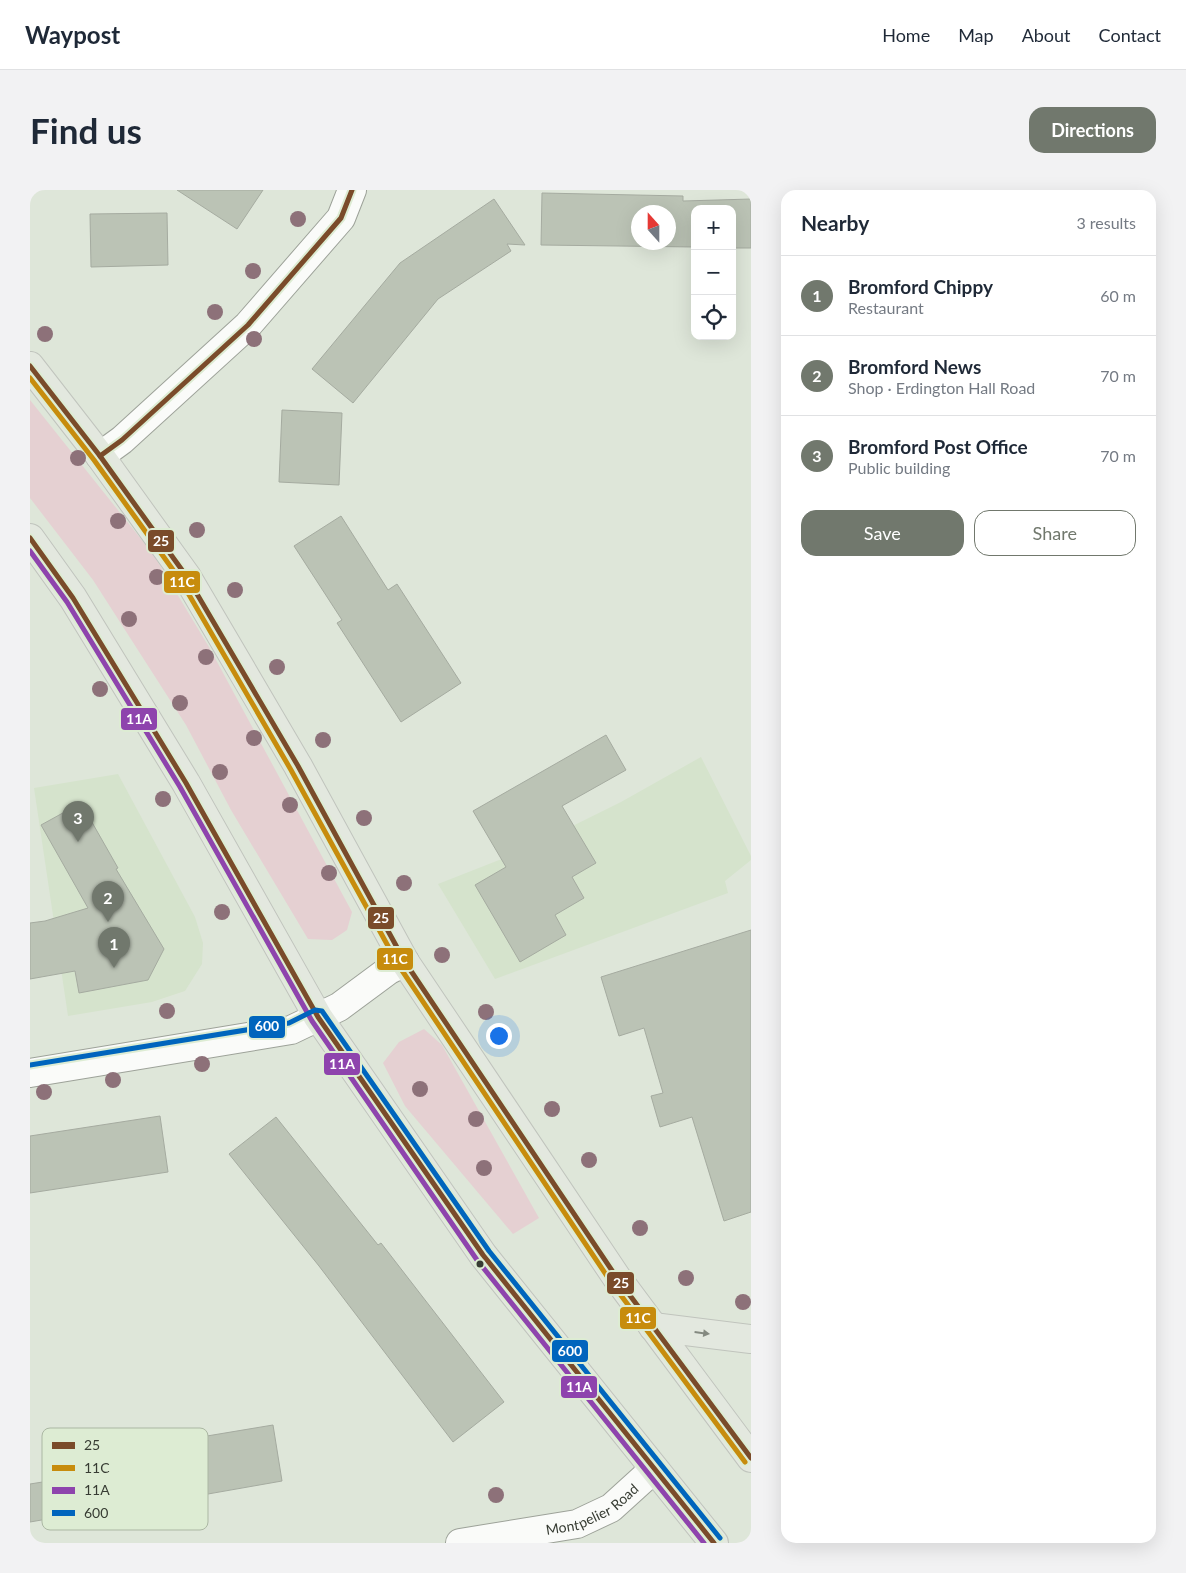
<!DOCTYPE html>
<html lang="en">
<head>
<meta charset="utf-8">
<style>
  :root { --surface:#fff; --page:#f2f2f3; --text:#1f2937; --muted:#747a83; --line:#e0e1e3; --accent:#71786d }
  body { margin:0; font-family:Lato,sans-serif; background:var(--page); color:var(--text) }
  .controls { position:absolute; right:15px; top:15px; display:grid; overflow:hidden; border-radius:10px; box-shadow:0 5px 20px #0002 }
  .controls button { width:45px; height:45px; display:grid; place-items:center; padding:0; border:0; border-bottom:1px solid var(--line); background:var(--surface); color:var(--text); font:25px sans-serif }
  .compass { position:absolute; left:601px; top:15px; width:45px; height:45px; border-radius:50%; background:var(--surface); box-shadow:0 5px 20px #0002; rotate:339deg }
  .you { position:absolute; left:468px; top:845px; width:18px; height:18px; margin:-12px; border:4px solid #fff; border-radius:50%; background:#1a73e8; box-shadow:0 0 0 8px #1a73e833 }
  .badge { display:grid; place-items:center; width:32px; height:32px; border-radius:50%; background:var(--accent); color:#fff; font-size:16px; font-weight:700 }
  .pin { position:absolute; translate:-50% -41px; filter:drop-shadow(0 1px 2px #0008) }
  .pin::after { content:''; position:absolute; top:26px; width:18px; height:15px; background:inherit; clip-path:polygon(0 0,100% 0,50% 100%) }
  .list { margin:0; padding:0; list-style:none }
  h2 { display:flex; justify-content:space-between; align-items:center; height:65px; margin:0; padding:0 20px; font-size:21px }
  h2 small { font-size:16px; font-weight:400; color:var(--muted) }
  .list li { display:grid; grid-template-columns:32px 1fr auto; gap:15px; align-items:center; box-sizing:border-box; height:80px; padding:0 20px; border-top:1px solid var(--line) }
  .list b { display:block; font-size:19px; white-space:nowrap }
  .list p { margin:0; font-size:16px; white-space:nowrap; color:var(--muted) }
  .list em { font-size:16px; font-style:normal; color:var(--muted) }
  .actions { display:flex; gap:10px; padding:15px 20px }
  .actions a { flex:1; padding:11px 0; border:1px solid var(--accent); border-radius:15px; text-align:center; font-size:18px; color:var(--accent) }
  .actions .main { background:var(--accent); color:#fff }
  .icon { flex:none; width:28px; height:28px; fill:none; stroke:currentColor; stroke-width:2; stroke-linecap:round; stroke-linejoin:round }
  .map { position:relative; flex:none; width:721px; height:1353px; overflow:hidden; border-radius:15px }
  header { display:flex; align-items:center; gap:30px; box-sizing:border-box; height:70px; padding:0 25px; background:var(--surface); border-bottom:1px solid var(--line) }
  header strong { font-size:24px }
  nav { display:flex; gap:28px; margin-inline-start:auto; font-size:18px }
  .intro { display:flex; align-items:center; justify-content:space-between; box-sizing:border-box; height:120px; padding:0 30px }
  h1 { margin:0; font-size:35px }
  .button { padding:12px 22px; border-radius:15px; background:var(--accent); color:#fff; font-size:18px; font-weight:700 }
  main { display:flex; gap:30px; padding:0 30px }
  aside { flex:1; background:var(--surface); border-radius:15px; box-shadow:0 5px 20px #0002 }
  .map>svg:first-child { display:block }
  .built { fill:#d5e3cc }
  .green { fill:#e5d0d2 }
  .building { fill:#bbc3b5; stroke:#a5aba0; fill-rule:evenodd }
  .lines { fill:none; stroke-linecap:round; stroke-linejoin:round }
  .minor-casing { stroke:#9da299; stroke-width:30 }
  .primary-casing { stroke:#c0c4bd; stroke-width:30 }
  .minor { stroke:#fafbf9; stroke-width:28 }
  .primary { stroke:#e3e8df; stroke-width:28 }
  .bus-1-casing { stroke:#ddecd3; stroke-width:9 }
  .bus-2-casing { stroke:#ddecd3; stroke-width:9 }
  .bus-3-casing { stroke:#ddecd3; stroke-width:9 }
  .bus-4-casing { stroke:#ddecd3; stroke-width:9 }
  .bus-1 { stroke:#7a4b2a; stroke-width:5 }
  .bus-2 { stroke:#c78c0d; stroke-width:5 }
  .bus-3 { stroke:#8e44ad; stroke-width:5 }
  .bus-4 { stroke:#0065bd; stroke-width:5 }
  .tree { fill:#8d7179 }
  .oneway { fill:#848980 }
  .bus-dot { fill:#373c33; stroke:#ddecd3; stroke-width:2 }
  .labels { text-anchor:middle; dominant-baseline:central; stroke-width:4; stroke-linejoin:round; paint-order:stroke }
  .street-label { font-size:14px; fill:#373c33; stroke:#ddecd3 }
  .key { fill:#ddecd3; stroke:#abb7a3; stroke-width:1 }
  .key-label { font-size:14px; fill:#373c33 }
  .line-badge { stroke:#ddecd3; stroke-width:2 }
  .badge-label { font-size:14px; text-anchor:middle; font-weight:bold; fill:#fff }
</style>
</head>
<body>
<header>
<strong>Waypost</strong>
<nav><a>Home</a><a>Map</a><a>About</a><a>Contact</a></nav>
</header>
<div class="intro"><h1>Find us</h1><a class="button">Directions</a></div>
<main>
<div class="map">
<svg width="721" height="1353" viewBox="0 0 721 1353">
  <rect width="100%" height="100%" fill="#dee6d9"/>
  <!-- built -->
  <g class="built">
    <polygon points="671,567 721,666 721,670 695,691 698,703 465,789 408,694 492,661 591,612"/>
    <polygon points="88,584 165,727 173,753 172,774 155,801 122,812 38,826 4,598"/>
  </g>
  <!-- green -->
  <g class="green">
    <polygon points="0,210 123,364 179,457 322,722 317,740 302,750 278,749 201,620 156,535 63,390 0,308"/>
    <polygon points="394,839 412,855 509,1028 483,1044 375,916 353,873 369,852"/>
  </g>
  <!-- building -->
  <g class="building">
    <polygon points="147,0 233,0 207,39"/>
    <path d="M512,3L653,6V11L721,9V58H702V19H665V57L511,55ZM608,22H638V52H608Z"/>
    <polygon points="464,9 495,55 477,54 481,61 408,109 323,213 282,179 370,73"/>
    <polygon points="137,23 138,75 61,77 60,24"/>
    <polygon points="252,220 312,223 309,295 249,292"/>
    <polygon points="311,326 358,400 367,394 431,493 371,532 307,433 312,430 264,356"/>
    <polygon points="576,545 596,580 532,616 566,673 542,687 554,708 525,725 536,745 490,772 445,695 476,677 443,621"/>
    <polygon points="51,613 88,678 86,679 134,759 118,790 49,803 45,781 0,789 0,733 15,731 58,718 11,635"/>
    <polygon points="721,740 721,1022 694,1031 662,927 630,937 621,906 633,903 614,838 589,846 571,787"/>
    <polygon points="130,926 138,982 0,1003 0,946"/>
    <polygon points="246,927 348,1055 351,1053 474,1212 423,1252 289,1076 199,964"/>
    <polygon points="243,1235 252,1291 30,1330 29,1327 0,1332 0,1294 144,1271 141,1252"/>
  </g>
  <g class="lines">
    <!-- minor casing -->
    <g class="minor-casing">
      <g id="minor">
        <polyline points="70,266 92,250 218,135 311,28 322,0"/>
        <polyline points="0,883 261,840 309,817 359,780 375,772"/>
        <path id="s1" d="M430,1353L547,1334L581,1318L624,1279"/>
      </g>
    </g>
    <!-- primary casing -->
    <g class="primary-casing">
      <g id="primary">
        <polyline points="0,176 70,266 157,387 268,576 375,772 587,1088 721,1268"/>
        <polyline points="0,348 43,408 156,593 288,827 453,1065 684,1353"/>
        <polyline points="623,1137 721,1149"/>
      </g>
    </g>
    <!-- minor -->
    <use href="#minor" class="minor"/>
    <!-- primary -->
    <use href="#primary" class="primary"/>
    <!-- bus-1 casing -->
    <g class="bus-1-casing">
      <g id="bus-1">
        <polyline points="0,176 70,266 157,387 268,576 375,772 587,1088 721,1268"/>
        <polyline points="70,266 92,250 218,135 311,28 322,0"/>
        <polyline points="0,348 43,408 156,593 288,827 453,1065 684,1353"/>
      </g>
    </g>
    <!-- bus-2 casing -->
    <g class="bus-2-casing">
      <polyline id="bus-2" points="0,188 64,270 151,391 261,580 369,776 581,1092 715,1272"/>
    </g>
    <!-- bus-3 casing -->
    <g class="bus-3-casing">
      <polyline id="bus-3" points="0,361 37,412 150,597 282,831 447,1070 674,1353"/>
    </g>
    <!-- bus-4 casing -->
    <g class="bus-4-casing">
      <polyline id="bus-4" points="0,875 259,833 285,820 292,821 459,1061 690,1348"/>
    </g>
    <!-- bus-1 -->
    <use href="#bus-1" class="bus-1"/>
    <!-- bus-2 -->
    <use href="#bus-2" class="bus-2"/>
    <!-- bus-3 -->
    <use href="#bus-3" class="bus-3"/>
    <!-- bus-4 -->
    <use href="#bus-4" class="bus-4"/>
  </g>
  <!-- trees -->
  <g class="tree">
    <circle cx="268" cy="29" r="8"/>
    <circle cx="223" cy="81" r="8"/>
    <circle cx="185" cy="122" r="8"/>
    <circle cx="15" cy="144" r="8"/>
    <circle cx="224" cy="149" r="8"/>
    <circle cx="48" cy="268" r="8"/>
    <circle cx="88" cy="331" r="8"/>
    <circle cx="167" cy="340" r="8"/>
    <circle cx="127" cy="387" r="8"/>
    <circle cx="205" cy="400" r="8"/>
    <circle cx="99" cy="429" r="8"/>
    <circle cx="176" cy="467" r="8"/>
    <circle cx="247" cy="477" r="8"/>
    <circle cx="70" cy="499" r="8"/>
    <circle cx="150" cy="513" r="8"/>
    <circle cx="224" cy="548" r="8"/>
    <circle cx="293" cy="550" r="8"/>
    <circle cx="190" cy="582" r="8"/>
    <circle cx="133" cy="609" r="8"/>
    <circle cx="260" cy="615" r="8"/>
    <circle cx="334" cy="628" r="8"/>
    <circle cx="299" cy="683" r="8"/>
    <circle cx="374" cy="693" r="8"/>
    <circle cx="192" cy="722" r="8"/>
    <circle cx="412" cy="765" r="8"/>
    <circle cx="137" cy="821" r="8"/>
    <circle cx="456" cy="822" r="8"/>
    <circle cx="172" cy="874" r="8"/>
    <circle cx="83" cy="890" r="8"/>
    <circle cx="390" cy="899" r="8"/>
    <circle cx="14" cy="902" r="8"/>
    <circle cx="522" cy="919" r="8"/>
    <circle cx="446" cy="929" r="8"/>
    <circle cx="559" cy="970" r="8"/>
    <circle cx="454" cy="978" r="8"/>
    <circle cx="610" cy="1038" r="8"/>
    <circle cx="656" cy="1088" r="8"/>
    <circle cx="713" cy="1112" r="8"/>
    <circle cx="466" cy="1305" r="8"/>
  </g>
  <!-- one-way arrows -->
  <defs><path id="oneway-solid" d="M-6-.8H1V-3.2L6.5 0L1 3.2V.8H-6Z" transform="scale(1.25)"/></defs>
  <use class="oneway" href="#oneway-solid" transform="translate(672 1143) rotate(7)"/>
  <!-- markers -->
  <circle class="bus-dot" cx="450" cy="1074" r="4.5"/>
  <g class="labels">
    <!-- street labels -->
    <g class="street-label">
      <text stroke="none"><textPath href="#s1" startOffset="138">Montpelier Road</textPath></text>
    </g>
  </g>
  <!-- legend -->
  <rect x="12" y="1238" width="166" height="102" rx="8" class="key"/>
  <rect x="22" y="1252" width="23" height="7" fill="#7a4b2a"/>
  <rect x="22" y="1275" width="23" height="6" fill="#c78c0d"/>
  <rect x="22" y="1297" width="23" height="7" fill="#8e44ad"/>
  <rect x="22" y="1320" width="23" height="6" fill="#0065bd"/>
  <g class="key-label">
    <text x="54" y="1260">25</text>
    <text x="54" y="1283">11C</text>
    <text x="54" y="1305">11A</text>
    <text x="54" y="1328">600</text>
  </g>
  <g class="line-badge">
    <rect x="117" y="339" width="28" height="24" rx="5" fill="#7a4b2a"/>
    <rect x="133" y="380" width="38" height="24" rx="5" fill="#c78c0d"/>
    <rect x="90" y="517" width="38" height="24" rx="5" fill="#8e44ad"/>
    <rect x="337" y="716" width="28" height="24" rx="5" fill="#7a4b2a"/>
    <rect x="346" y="757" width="38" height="24" rx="5" fill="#c78c0d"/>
    <rect x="218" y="825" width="38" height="24" rx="5" fill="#0065bd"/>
    <rect x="293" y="862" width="38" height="24" rx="5" fill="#8e44ad"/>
    <rect x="576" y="1081" width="29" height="24" rx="5" fill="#7a4b2a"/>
    <rect x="589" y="1116" width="38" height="24" rx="5" fill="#c78c0d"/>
    <rect x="521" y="1149" width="38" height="24" rx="5" fill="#0065bd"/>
    <rect x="530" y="1185" width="38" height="24" rx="5" fill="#8e44ad"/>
  </g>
  <g class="badge-label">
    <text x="131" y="356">25</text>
    <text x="152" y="397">11C</text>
    <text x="109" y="534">11A</text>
    <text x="351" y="733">25</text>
    <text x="365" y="774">11C</text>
    <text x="237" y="841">600</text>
    <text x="312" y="879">11A</text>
    <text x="591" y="1098">25</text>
    <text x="608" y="1133">11C</text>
    <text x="540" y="1166">600</text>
    <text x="549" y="1202">11A</text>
  </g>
</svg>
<div class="controls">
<button>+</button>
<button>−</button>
<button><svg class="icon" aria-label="locate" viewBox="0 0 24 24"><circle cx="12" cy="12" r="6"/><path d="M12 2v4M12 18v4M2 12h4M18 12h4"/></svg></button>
</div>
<svg class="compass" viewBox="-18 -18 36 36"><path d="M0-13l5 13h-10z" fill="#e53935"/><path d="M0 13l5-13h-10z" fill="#747a83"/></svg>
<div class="you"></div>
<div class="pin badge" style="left:84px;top:778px">1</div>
<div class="pin badge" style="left:78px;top:732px">2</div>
<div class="pin badge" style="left:48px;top:652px">3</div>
</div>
<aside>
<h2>Nearby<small>3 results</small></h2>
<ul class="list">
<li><span class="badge">1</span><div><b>Bromford Chippy</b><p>Restaurant</p></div><em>60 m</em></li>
<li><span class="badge">2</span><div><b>Bromford News</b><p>Shop · Erdington Hall Road</p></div><em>70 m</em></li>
<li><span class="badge">3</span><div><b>Bromford Post Office</b><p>Public building</p></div><em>70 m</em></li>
</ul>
<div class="actions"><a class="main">Save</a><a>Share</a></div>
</aside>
</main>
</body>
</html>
